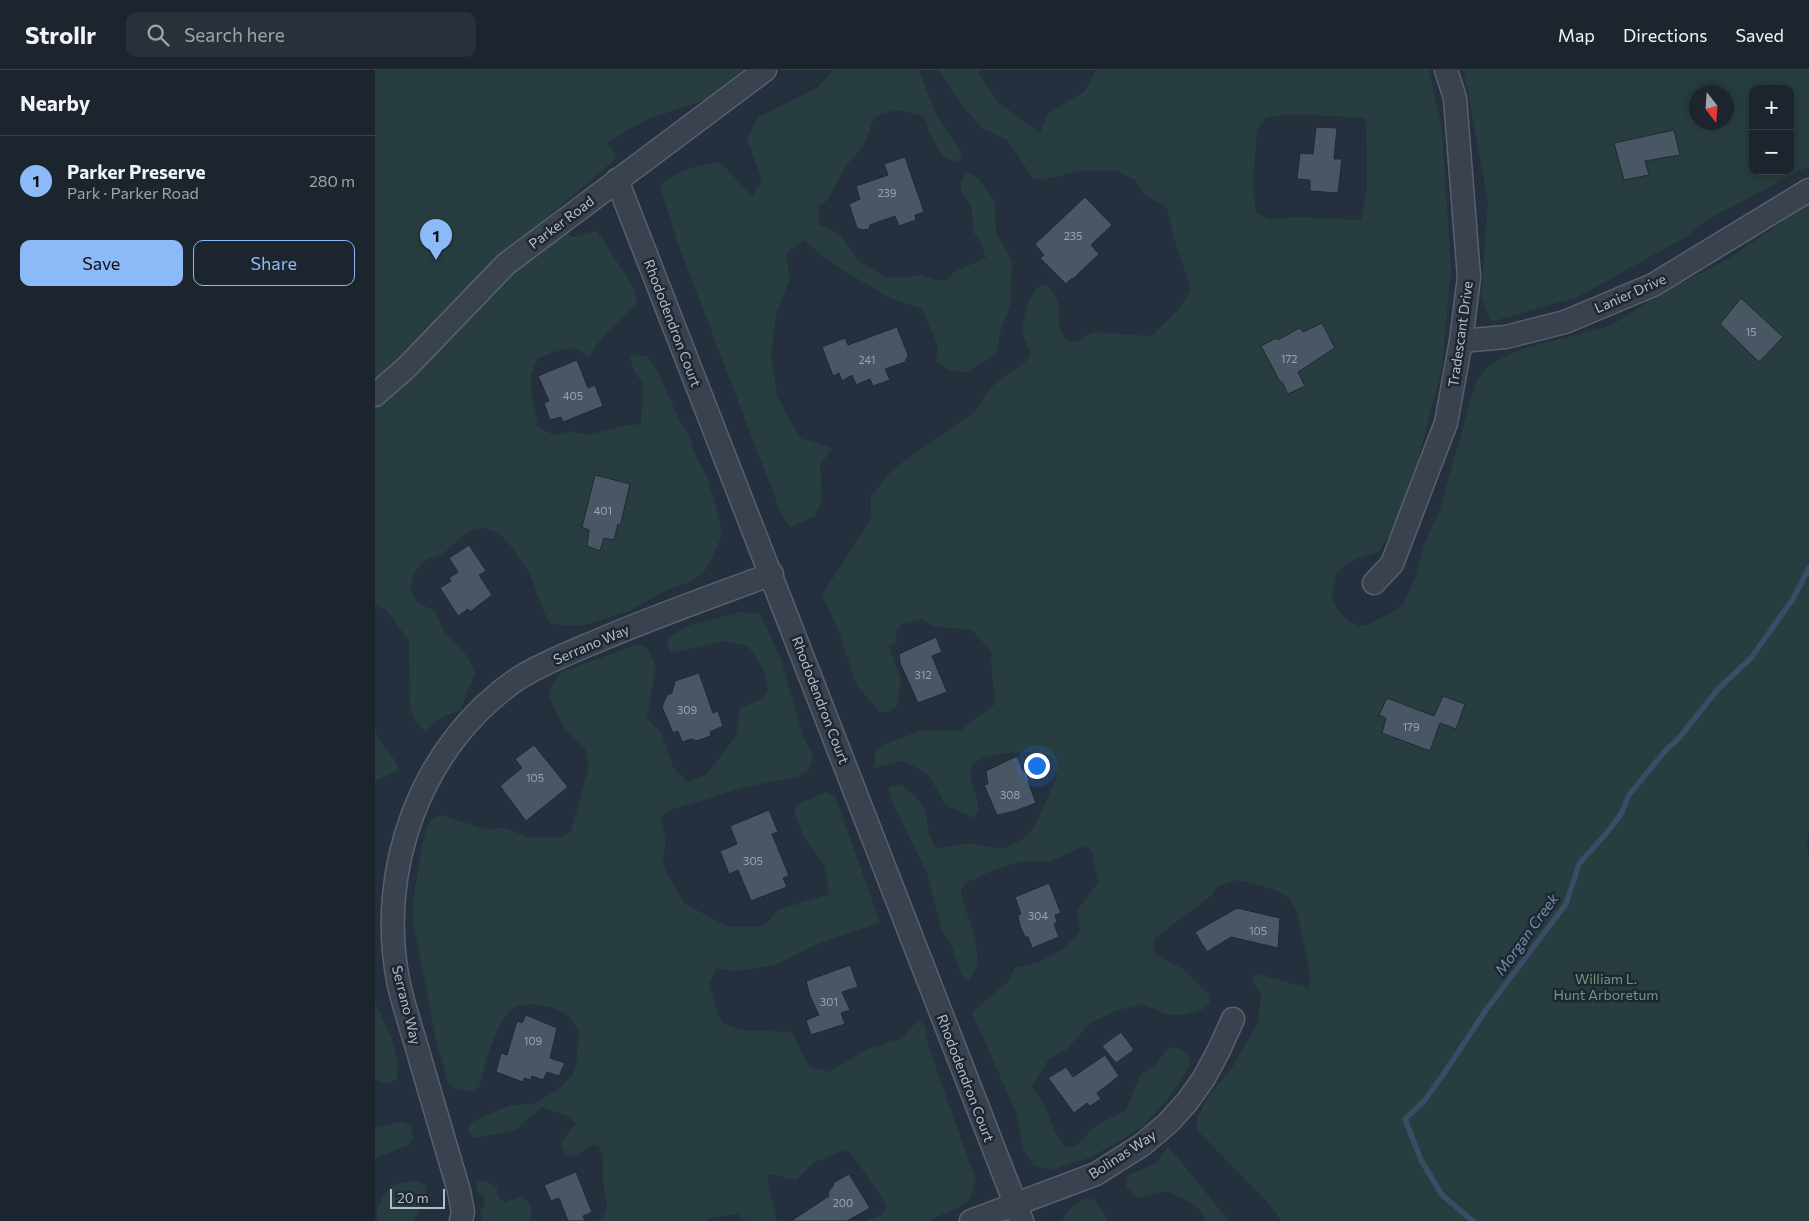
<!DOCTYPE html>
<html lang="en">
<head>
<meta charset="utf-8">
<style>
  :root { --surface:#1c242e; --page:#29303a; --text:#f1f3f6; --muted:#a0a4aa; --line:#3a414a; --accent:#8cb9f7 }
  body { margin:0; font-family:Commissioner,sans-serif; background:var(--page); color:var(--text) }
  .controls { position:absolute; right:15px; top:15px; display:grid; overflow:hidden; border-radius:10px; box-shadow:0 2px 12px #0003 }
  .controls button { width:45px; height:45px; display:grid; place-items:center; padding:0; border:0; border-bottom:1px solid var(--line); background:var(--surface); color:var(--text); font:25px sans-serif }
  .compass { position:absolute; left:1314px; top:15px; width:45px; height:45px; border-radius:50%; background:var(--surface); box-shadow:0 2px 12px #0003; rotate:163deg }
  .scale { position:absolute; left:15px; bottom:12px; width:55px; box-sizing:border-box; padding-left:5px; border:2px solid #b5bdc9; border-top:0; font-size:14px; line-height:18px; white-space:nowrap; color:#b5bdc9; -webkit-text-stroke:4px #1e2733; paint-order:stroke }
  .you { position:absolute; left:661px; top:695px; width:18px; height:18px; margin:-12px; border:4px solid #fff; border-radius:50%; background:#1a73e8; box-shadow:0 0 0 8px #1a73e833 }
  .badge { display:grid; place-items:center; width:32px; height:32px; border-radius:50%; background:var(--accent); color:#111; font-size:16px; font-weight:700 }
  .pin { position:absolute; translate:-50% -41px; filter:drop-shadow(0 1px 2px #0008) }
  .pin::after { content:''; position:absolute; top:26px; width:18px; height:15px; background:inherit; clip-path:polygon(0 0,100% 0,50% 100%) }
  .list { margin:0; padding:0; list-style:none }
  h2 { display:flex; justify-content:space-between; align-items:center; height:65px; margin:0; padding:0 20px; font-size:21px }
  h2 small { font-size:16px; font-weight:400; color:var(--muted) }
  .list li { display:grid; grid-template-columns:32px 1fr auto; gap:15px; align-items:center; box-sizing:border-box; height:90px; padding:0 20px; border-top:1px solid var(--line) }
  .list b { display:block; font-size:19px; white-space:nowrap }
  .list p { margin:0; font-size:16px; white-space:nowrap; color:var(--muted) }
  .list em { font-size:16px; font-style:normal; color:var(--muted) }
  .actions { display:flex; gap:10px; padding:15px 20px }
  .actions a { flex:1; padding:11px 0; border:1px solid var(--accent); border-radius:10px; text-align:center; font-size:18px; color:var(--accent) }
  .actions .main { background:var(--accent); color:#111 }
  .icon { flex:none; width:28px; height:28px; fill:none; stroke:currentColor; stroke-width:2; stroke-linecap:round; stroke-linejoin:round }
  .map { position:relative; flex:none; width:1434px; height:1151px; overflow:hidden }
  header { display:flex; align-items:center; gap:30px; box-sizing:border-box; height:70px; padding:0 25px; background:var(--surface); border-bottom:1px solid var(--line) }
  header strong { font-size:24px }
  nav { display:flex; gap:28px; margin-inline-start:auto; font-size:18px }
  .search { width:350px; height:45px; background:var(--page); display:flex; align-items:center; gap:12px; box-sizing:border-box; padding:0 18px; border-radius:10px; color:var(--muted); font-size:19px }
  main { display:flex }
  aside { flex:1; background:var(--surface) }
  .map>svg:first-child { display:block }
  .green { fill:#273d3f; fill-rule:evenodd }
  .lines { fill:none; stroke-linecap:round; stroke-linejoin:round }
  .stream { stroke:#394d65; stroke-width:5.5 }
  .building { fill:#495664; stroke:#202935 }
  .street-casing { stroke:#57606c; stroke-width:25 }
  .street { stroke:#39424e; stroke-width:22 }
  .labels { text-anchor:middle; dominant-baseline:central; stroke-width:5; stroke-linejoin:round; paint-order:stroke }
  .number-label { font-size:11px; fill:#9aa3b0 }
  .street-label { font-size:14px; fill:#b5bdc9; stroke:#1e2733 }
  .park-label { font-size:14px; fill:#6c9a75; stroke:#1e2733 }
  .water-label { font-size:15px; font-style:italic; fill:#758fac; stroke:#1e2733 }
</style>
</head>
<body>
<header>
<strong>Strollr</strong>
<div class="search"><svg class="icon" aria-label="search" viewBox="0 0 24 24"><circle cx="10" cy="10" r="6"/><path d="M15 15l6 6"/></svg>Search here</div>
<nav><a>Map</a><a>Directions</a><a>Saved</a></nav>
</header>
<main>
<aside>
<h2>Nearby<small></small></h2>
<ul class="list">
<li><span class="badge">1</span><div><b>Parker Preserve</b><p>Park · Parker Road</p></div><em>280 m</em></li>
</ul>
<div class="actions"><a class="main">Save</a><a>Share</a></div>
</aside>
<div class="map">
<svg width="1434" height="1151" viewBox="0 0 1434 1151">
  <rect width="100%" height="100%" fill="#25303e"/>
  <!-- green -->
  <g class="green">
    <path d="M0,0H368L332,29L274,49L245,64L232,74L243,87L165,153L199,167L222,161L258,216L262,233C244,253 227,262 215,287L200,278L178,282L162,289L156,305V323L163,357L179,365L196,361L213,365L248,356L266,354L268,314L259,301L254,285L272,286L282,300L304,349L314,365L319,382L332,407L345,451L346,468L331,499L319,510L288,522L254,541L207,556L175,554L167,538L155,504L135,475L124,463L108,458L92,462L67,485L50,490L39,503L35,519L43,533L60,541L68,560L92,586L100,603L85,640L62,650L51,661C42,656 38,647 35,637L34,571L13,542L0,533Z"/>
    <path d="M459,0H544L560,43L588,85L583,93L567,86L554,62L549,46L523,40L505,44L498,50L489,75L470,97L453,130L443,136L444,155L463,163L484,191L510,207L527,208L545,205L563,211L573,209L579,202L611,188L605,171L599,163L596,136L586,120V112L591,104H597L604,109L620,133L621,163L637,191L635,236L625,263L622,283L593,302L574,301L561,290L563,276L547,239L517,229L459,195L428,170L411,184L415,209L401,244L396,283L402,326L425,368L457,378L445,396L447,431L439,447L416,457L408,448L303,174L285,116C299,101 326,95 345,92L377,126L387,110L372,69L383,47L442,18Z"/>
    <path d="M564,0H604V4L623,32L665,63L673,44L710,21L721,0H1054L1067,59L1076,199L1067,298L1031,435L1004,482L978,490L961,504L957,529L962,539L975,552L985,556L994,554L1023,539L1029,533L1039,511L1050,472L1065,439L1100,314L1110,300L1119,292L1147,279L1235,256L1288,222L1353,189L1434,134V765L1431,777L1434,784V1151H906L895,1135L822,1060L821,1051L834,1024L855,1001L883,952L886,925L878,911L880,903L933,918L936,909L922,842L914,828L898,819L863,810L843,816L836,826L780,868L778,876L781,885L808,899L833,924L835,932L828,939L810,945H793L768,934L740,941L715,953L692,979L674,989L657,1016L670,1037L680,1063L691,1077H700L719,1057L751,1040L766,1004L779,996L794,977L805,979L813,985L815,994L798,1023L767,1057L717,1087L676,1100L659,1096L649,1081L642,1045L597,942L631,914L640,898L664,892L689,878L702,866L705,858L702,841L723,812L717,781L711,775L674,792L649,791L618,800L591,813L586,819C589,844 605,868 602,894C601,900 596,906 594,912L587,906L576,874L566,858L552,803L515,728L514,718L525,714C533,720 544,727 548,737C555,751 550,767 563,778L595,773L627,779L646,770L659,758L682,706C682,699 682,692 676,688C665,678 608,681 598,695C590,708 605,727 603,741C602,743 600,746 599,748L572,736L553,705L538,696L527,691L499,698L501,681L509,675L544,661L586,660L619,635C621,617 614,600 617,582L597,560L557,556L546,549L527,554L521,561L522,572L514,575L526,610L522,636L513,642H505L482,616L463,559L447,525L493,453L496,445V426L518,399L601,341L615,318L651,291L656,285L647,261L652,234L662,217L671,215C695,233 674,252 693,271L702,272L718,262L776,266L804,239L816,219L798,165L792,138L769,124L760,110L742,101L709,100L667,110L658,108L632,70L607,58L588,37ZM918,44L991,48L992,120L986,150L921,147L895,149L881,143L878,116L882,60L891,48Z"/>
    <path d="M1089,0H1434V96L1335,148L1311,167L1203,227L1116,252L1106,227L1113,133ZM1378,19H1415V101H1378ZM1322,22H1352V52H1322Z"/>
    <path d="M365,542L385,544L406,589L428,666L438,684L436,694L431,703L422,707L370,717L292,741L286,748L291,769L288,791L291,801L310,834L354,857H382L391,854L403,840L454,824L450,796L430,769L420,744L421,735L451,722L460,726L505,852L440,875L398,896L357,901L341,898L334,914L343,944L348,953L366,960L417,962L434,997L454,1002L492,979L526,969L544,949L550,957L553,975L601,1111L595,1129L587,1136L553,1151H490L508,1144L512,1135L478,1086L471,1080L440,1092L421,1110L394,1104L393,1113L402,1151H372L362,1144L332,1149L331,1151H221L228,1147L232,1138L228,1112V1085L223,1076L216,1075L201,1086L192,1085L186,1078L188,1070L201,1054L192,1046L167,1037L141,1060L99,1068L93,1061L97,1052L135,1035L159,1034L183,1019L198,1004L201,996L204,960C192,943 189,940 168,936C159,934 149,933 141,937C121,947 110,996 104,1017L97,1021L79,1018L73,1012L62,974L38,852L39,825L47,775L52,756L58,749L67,745L110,759L128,758L157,768L186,767L196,761L214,697L210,679L189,658L174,627L176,617L186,602L261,575L271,576L281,596L272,648L286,662L298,697L313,712L331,705L361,666L365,638L388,629L393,620L389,600L373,576L348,571L296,583L292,575L294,567L315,555Z"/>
    <path d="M0,656C2,676 20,681 23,700L0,711Z"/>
    <path d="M0,934C11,953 28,988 21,1009L12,1014L0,1009Z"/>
    <polygon points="28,1051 36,1057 38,1067 34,1075 0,1088 0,1058"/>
    <path d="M793,1076L854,1151H830C827,1134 805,1128 790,1121L764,1128L751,1116L753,1105L782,1093Z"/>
    <path d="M110,1110L122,1117V1126L129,1132L147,1126C155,1133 159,1140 155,1151H107L105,1140L110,1134L109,1126L101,1121L102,1112Z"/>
    <path d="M45,1111L52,1117L50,1128L39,1151H2C1,1135 9,1119 25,1113C31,1112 39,1112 45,1111Z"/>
    <path d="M711,1128L720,1130L733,1151H687C691,1140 701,1134 711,1128Z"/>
  </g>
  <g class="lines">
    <!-- stream -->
    <polyline class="stream" points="1098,1151 1067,1125 1046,1090 1030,1049 1049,1031 1068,1005 1111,940 1191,834 1204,794 1234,760 1246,744 1254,725 1290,681 1304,668 1343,619 1376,588 1418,529 1434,498"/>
  </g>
  <!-- building -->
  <g class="building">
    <polygon points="941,57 962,58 959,89 967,89 963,123 935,121 935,110 922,109 925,83 938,84"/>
    <polygon points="1299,60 1305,85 1270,91 1274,105 1249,110 1239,73"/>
    <polygon points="530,87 549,142 540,145 541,150 524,156 520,146 495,155 494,159 488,160 482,158 474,134 485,129 481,116 513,105 509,94"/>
    <polygon points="710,127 737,155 716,175 724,184 698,209 697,208 691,214 665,188 669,185 660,174"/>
    <polygon points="1366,228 1408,267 1384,292 1345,254"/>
    <polygon points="947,253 960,278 923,302 930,316 913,324 907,312 905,312 886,276 901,268 903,270 924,258 928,262"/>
    <polygon points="522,257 533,285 530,292 510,299 515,310 498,316 495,309 481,315 477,305 467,311 464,303 458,306 447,277 470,268 473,275"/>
    <polygon points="202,290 213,318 220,315 228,336 188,352 186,347 175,350 169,333 174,331 163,306"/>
    <polygon points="220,405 255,414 245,457 243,454 239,470 229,468 225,481 212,476 214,460 207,457"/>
    <polygon points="94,475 111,501 104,505 117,525 95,542 93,539 83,546 65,518 76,511 74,508 83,502 74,488"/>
    <polygon points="561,567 567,582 557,586 572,622 543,633 525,593 524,584"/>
    <polygon points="324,603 338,643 343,641 348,656 335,662 336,666 321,671 317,669 307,672 303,661 298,663 287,637 292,625 297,623 300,611"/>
    <polygon points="1068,626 1090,634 1081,659 1065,653 1055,681 1007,663 1011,648 1004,645 1012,628 1059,646"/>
    <polygon points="159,675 193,717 151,751 125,716 147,698 140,689"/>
    <polygon points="642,686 648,701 651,702 654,710 653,712 661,733 640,741 622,745 609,715 613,714 611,701"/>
    <polygon points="394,740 403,762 397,764 414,806 408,808 412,817 376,831 363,800 354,804 345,781 362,774 355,756"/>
    <polygon points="674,813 686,843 680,845 682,852 679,854 684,867 657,878 653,867 650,867 645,856 643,845 646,844 640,827"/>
    <polygon points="862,838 905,848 903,878 856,867 832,882 820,862"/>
    <polygon points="475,895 483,917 467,922 475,940 466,943 470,954 436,965 431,950 444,945 435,926 431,911"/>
    <polygon points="151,945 182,958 175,988 190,993 184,1006 172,1002 168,1010 157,1006 156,1010 149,1008 148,1012 121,1002 126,983 132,985 142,951 147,953"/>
    <polygon points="746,962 759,980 741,993 727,976"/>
    <polygon points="730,985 744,1006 722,1023 726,1029 715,1036 712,1033 699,1043 673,1008 691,997 698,1007"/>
    <polygon points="201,1102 217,1142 208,1146 210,1151 193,1151 184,1128 176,1131 169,1115"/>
    <polygon points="474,1104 495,1138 472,1151 416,1151 454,1126 453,1122 459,1115 458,1113"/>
  </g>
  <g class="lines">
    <!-- street casing -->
    <g class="street-casing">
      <g id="street">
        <polyline points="242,110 647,1151"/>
        <polyline points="1086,271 1131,267 1190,252 1278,215 1434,120"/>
        <polyline points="0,325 32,297 131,194 390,0"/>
        <polyline points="999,513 1017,494 1071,353 1086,271 1094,207 1080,28 1071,0"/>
        <path d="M86,1151L88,1142L84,1121C71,1078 59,1035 46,992C39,966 30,941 24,915C0,800 46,674 144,608C168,593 194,583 220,572C278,547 338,526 397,504"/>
        <polyline points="596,1151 721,1104 767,1075 793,1053 812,1032 829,1008 844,980 858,949"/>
      </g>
    </g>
    <!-- street -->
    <use href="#street" class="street"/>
  </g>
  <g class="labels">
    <!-- number labels -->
    <g class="number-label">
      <text x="512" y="122">239</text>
      <text x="698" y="165">235</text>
      <text x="1376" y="261">15</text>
      <text x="914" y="288">172</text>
      <text x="492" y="289">241</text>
      <text x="198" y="325">405</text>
      <text x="228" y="440">401</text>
      <text x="548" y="604">312</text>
      <text x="312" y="639">309</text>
      <text x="1036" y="656">179</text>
      <text x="160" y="707">105</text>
      <text x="635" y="724">308</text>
      <text x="378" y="790">305</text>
      <text x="663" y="845">304</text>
      <text x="883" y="860">105</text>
      <text x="454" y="931">301</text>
      <text x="158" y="970">109</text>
      <text x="468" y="1132">200</text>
    </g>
    <!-- street labels -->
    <g class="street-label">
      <text transform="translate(186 152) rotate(-37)">Parker Road</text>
      <text transform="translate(1255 223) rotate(-24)">Lanier Drive</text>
      <text transform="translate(298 253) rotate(69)">Rhododendron Court</text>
      <text transform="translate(1085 264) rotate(-82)">Tradescant Drive</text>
      <text transform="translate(216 574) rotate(-23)">Serrano Way</text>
      <text transform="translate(446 630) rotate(69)">Rhododendron Court</text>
      <text transform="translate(32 935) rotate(76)">Serrano Way</text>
      <text transform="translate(591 1008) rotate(69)">Rhododendron Court</text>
      <text transform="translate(747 1084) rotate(-33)">Bolinas Way</text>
    </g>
    <!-- park labels -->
    <g class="park-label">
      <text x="1231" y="908">William L.<tspan x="1231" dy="16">Hunt Arboretum</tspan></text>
    </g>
    <!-- water labels -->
    <g class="water-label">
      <text transform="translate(1151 864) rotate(-54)">Morgan Creek</text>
    </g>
  </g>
</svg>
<div class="controls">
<button>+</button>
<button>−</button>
</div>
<svg class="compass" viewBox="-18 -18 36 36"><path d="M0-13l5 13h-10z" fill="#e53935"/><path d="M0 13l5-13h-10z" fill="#a0a4aa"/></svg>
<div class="scale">20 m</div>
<div class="you"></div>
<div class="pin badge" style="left:61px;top:190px">1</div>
</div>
</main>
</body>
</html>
